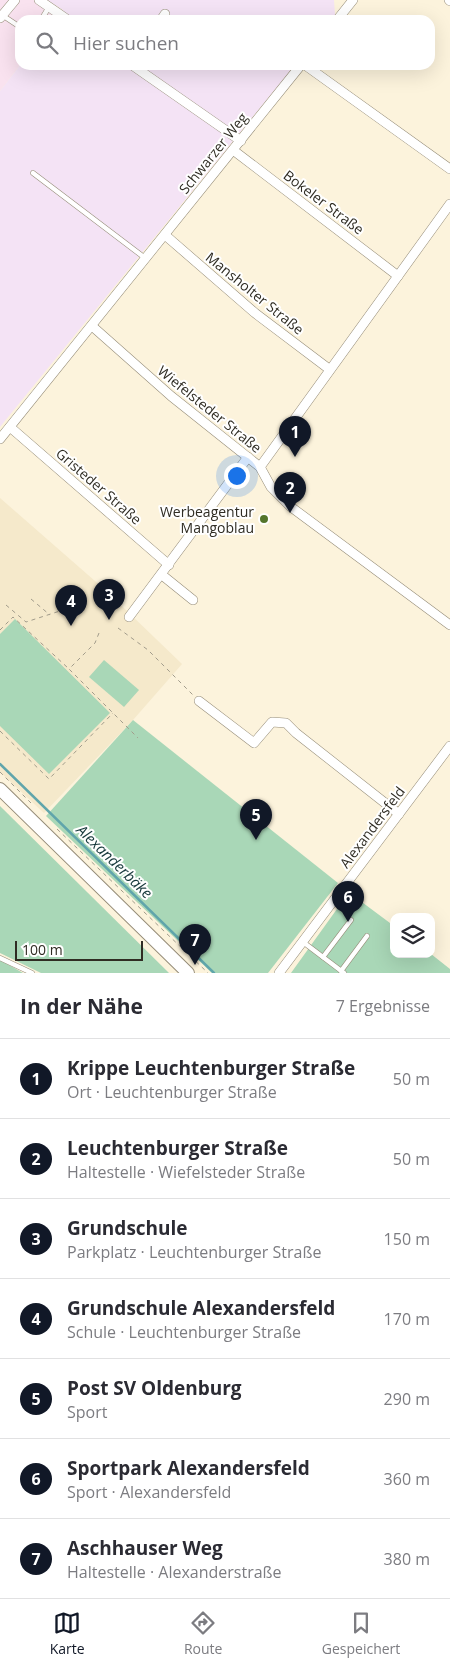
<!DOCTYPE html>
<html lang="de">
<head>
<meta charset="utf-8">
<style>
  :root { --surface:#fff; --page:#f7f7f7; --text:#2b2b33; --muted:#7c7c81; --line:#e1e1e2; --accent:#111827 }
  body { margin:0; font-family:"Open Sans",sans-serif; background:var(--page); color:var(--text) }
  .controls { position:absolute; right:15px; bottom:15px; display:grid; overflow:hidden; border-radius:10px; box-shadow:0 5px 20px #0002 }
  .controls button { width:45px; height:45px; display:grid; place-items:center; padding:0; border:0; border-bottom:1px solid var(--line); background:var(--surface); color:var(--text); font:25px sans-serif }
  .scale { position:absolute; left:15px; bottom:12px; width:128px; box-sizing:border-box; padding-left:5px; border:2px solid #2f2c23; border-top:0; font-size:14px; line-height:18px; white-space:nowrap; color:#2f2c23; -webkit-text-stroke:4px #fff; paint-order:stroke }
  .you { position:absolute; left:236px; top:475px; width:18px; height:18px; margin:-12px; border:4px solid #fff; border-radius:50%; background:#1a73e8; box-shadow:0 0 0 8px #1a73e833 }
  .badge { display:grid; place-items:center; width:32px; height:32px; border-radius:50%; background:var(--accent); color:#fff; font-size:16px; font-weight:700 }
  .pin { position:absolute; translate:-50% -41px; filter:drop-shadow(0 1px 2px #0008) }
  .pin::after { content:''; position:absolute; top:26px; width:18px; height:15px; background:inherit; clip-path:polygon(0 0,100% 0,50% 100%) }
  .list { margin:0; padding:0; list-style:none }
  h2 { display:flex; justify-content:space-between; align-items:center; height:65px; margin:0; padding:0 20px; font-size:21px }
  h2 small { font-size:16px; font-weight:400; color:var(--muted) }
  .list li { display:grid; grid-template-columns:32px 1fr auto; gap:15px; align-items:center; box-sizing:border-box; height:80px; padding:0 20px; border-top:1px solid var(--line) }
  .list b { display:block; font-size:19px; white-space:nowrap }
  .list p { margin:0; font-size:16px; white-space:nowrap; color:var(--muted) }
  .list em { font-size:16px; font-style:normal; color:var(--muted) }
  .icon { flex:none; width:28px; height:28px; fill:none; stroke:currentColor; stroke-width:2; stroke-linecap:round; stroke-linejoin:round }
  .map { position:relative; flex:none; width:450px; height:973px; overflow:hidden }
  .search { position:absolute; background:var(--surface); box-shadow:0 5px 20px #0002; left:15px; right:15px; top:15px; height:55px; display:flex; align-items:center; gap:12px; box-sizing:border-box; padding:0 18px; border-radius:15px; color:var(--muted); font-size:19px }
  .sheet { height:625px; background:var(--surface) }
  nav { display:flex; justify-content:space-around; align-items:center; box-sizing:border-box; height:70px; border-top:1px solid var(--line); background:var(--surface); font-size:14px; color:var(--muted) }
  nav a { display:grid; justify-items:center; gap:2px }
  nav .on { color:var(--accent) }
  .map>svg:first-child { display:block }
  .commercial { fill:#f9e2ef }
  .industrial { fill:#f4e3f5 }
  .built { fill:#f5e9cb }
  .green { fill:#a9d7b7 }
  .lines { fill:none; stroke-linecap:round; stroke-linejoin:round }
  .stream { stroke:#60a5ab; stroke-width:2.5 }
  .service-casing { stroke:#958c78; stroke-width:5.5 }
  .minor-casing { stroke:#958c78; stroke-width:10 }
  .secondary-casing { stroke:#958c78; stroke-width:14 }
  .path { stroke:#a29c8b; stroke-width:1; stroke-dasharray:4 4; stroke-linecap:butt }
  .service { stroke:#fff; stroke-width:4.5 }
  .minor { stroke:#fff; stroke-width:9 }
  .secondary { stroke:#fff; stroke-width:12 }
  .poi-dot { fill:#54752c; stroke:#fff; stroke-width:2 }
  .labels { text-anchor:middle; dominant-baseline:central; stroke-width:4; stroke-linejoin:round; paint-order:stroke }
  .street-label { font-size:14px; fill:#2f2c23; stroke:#fff }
  .poi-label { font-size:14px; fill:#2f2c23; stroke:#fff; text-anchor:end }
  .water-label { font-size:15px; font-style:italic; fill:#16383b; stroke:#fff }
</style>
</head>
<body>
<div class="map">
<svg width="450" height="973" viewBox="0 0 450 973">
  <rect width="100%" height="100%" fill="#fcf3dc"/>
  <!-- commercial -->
  <polygon class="commercial" points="0,0 47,0 63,11 55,20 20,20 20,65 0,91"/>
  <!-- industrial -->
  <g class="industrial">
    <polygon points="47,0 334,0 335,15 331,20 55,20 63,10"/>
    <polygon points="20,65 295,65 0,427 0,91"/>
  </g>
  <!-- built -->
  <polygon class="built" points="0,498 103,588 182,664 133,720 44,813 0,772"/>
  <!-- green -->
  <g class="green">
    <polygon points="15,619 110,713 49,774 0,726 0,634"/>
    <polygon points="104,660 139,690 124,707 89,677"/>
    <polygon points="133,720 338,883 268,973 212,973 46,816"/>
    <polygon points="0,806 169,973 41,973 0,953"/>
    <polygon points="343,888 394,926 394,954 431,954 450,969 450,973 291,973 342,902 337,897"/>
    <polygon points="0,960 2,961 23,973 0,973"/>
  </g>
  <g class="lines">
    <!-- stream -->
    <polyline class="stream" points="0,764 214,973"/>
    <!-- service casing -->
    <g class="service-casing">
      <g id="service">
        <polyline points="2,15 20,27"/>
        <polyline points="41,20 49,7"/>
        <polyline points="33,173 145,258"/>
        <polyline points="303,942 344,973"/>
        <polyline points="323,957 351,920"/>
        <polyline points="0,958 32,973"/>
        <polyline points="341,971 367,936"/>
      </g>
    </g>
    <!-- minor casing -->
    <g class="minor-casing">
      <g id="minor">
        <polyline points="39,0 68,20"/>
        <polyline points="449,0 450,1"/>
        <polyline points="0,18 15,0"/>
        <polyline points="161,20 165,14"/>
        <polyline points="337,20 353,0"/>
        <polyline points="132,65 241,141"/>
        <polyline points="305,65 450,169"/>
        <polyline points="233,150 398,276"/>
        <polyline points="165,235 255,313 329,369"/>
        <polyline points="92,326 171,396 260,467 271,487 291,507 450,625"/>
        <polyline points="10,427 169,565"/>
        <polyline points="0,439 301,65"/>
        <polyline points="260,467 450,204"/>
        <polyline points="162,575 193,600"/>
        <polyline points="129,617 248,457"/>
        <polyline points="199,701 254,743 272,722 286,723 296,733 399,814"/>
        <polyline points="279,973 450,746"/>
      </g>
    </g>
    <!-- secondary casing -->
    <g class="secondary-casing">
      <polyline id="secondary" points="0,789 188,973"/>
    </g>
    <!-- path -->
    <g class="path">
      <polyline points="31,599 50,615"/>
      <polyline points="6,605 26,622 63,610"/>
      <polyline points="118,628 148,650 193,695"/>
      <polyline points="0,630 13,617 68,668"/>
      <polyline points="99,633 95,643 69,669 138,738"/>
      <polyline points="0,731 49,779 113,713"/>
      <polyline points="0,772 31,803"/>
      <polyline points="57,829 208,973"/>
    </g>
    <!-- service -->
    <use href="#service" class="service"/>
    <!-- minor -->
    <use href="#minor" class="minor"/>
    <!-- secondary -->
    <use href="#secondary" class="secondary"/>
  </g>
  <!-- markers -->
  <circle class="poi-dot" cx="264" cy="519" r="5"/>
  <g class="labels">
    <!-- street labels -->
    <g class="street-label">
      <text transform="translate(213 153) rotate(-51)">Schwarzer Weg</text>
      <text transform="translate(324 202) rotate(37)">Bokeler Straße</text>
      <text transform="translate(255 293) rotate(39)">Mansholter Straße</text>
      <text transform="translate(210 409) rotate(39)">Wiefelsteder Straße</text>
      <text transform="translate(99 486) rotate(41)">Gristeder Straße</text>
      <text transform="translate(372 827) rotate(-53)">Alexandersfeld</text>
    </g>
    <!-- poi labels -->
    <g class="poi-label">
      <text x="254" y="511">Werbeagentur<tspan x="254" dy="16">Mangoblau</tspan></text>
    </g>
    <!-- water labels -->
    <g class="water-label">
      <text transform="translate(115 861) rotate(44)">Alexanderbäke</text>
    </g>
  </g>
</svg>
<div class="controls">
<button><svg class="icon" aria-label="layers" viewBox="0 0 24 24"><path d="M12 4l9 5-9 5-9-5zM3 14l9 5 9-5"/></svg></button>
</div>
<div class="scale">100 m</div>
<div class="you"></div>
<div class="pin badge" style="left:295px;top:457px">1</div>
<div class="pin badge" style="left:290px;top:513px">2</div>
<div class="pin badge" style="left:109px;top:620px">3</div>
<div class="pin badge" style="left:71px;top:626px">4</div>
<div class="pin badge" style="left:256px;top:840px">5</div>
<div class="pin badge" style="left:348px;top:922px">6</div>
<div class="pin badge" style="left:195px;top:965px">7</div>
<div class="search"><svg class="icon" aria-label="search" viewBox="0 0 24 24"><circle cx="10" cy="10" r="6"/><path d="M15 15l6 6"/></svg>Hier suchen</div>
</div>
<section class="sheet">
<h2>In der Nähe<small>7 Ergebnisse</small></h2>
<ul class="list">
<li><span class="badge">1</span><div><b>Krippe Leuchtenburger Straße</b><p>Ort · Leuchtenburger Straße</p></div><em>50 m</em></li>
<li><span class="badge">2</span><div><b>Leuchtenburger Straße</b><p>Haltestelle · Wiefelsteder Straße</p></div><em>50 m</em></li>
<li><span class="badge">3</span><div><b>Grundschule</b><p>Parkplatz · Leuchtenburger Straße</p></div><em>150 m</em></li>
<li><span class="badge">4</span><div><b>Grundschule Alexandersfeld</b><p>Schule · Leuchtenburger Straße</p></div><em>170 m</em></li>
<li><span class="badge">5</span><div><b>Post SV Oldenburg</b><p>Sport</p></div><em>290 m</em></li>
<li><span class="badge">6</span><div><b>Sportpark Alexandersfeld</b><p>Sport · Alexandersfeld</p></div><em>360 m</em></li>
<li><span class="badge">7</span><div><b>Aschhauser Weg</b><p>Haltestelle · Alexanderstraße</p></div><em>380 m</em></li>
</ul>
</section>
<nav>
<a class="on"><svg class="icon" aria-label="map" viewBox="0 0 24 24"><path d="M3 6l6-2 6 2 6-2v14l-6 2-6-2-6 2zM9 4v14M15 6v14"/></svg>Karte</a>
<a><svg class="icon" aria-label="directions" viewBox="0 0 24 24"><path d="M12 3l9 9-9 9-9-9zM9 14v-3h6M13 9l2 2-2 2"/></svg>Route</a>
<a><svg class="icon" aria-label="saved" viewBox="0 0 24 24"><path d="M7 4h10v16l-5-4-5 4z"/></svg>Gespeichert</a>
</nav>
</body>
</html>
